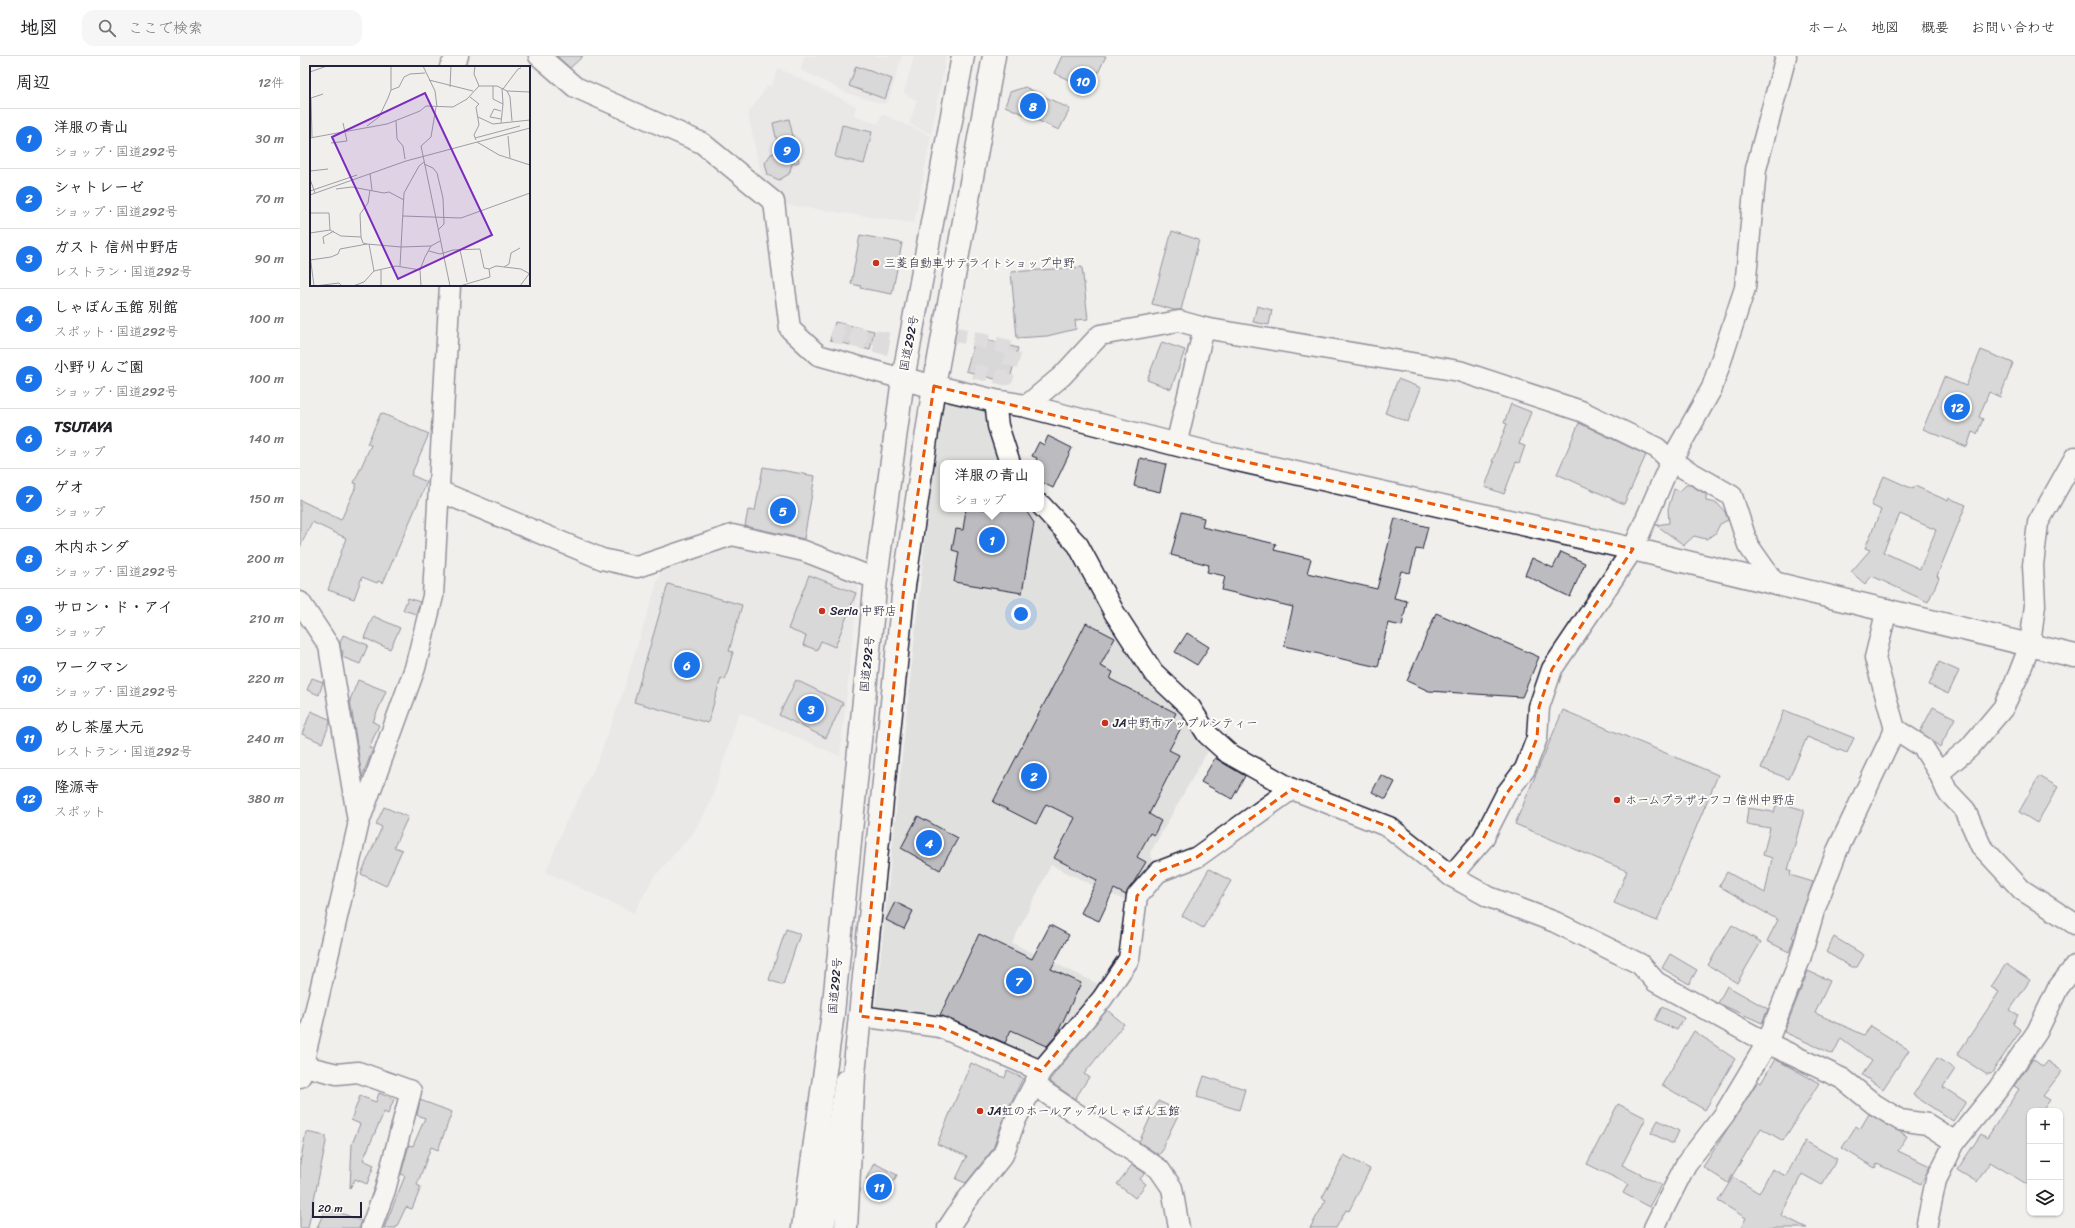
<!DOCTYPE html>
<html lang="ja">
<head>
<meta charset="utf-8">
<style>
  :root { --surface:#fff; --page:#f6f6f6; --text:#202124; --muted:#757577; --line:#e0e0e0; --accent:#1a73e8 }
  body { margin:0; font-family:Sriracha,"Klee One",sans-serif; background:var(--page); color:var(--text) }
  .controls { position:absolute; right:12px; bottom:12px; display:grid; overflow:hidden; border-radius:8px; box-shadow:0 1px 3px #0004 }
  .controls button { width:36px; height:36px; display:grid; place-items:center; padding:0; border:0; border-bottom:1px solid var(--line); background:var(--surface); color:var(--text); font:20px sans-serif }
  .scale { position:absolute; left:12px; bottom:10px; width:50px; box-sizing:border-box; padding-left:4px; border:2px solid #22223b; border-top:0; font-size:11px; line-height:14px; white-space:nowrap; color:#22223b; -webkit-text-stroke:3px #fdfcf7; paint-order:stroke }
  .you { position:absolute; left:721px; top:558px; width:14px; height:14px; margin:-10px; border:3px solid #fff; border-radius:50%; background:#1a73e8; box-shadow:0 0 0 6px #1a73e833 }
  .badge { display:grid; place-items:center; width:26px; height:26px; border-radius:50%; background:var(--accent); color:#fff; font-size:13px; font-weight:700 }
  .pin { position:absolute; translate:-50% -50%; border:2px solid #fff; box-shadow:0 1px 4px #0006 }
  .popup { position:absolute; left:640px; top:404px; width:104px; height:52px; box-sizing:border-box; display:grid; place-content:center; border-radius:8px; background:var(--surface); filter:drop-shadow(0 1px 3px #0005); font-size:13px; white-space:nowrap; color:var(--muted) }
  .popup b { font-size:15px; color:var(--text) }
  .popup::after { content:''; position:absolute; left:50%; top:100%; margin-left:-8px; border:8px solid transparent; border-top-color:var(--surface) }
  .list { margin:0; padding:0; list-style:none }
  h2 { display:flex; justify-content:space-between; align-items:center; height:52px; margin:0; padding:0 16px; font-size:17px }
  h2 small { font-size:13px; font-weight:400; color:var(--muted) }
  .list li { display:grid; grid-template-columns:26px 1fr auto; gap:12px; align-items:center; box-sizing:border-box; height:60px; padding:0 16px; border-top:1px solid var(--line) }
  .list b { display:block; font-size:15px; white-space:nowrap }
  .list p { margin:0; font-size:13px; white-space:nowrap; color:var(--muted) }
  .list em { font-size:13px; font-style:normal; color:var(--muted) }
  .icon { flex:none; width:22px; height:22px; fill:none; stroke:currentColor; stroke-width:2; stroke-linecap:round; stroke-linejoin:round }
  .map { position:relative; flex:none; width:1775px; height:1172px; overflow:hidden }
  header { display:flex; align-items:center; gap:24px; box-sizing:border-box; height:56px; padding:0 20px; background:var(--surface); border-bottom:1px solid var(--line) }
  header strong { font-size:19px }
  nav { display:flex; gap:22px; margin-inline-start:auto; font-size:14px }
  .search { width:280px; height:36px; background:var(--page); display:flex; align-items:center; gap:10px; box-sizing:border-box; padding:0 14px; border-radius:12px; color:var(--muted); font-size:15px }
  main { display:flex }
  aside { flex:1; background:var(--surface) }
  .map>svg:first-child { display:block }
  .built { fill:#e0e0df }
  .building { fill:#bcbcc0; stroke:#22223b; fill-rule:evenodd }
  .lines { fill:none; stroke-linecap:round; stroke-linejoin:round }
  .pedestrian-tunnel { stroke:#c7c6c9; stroke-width:15; stroke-dasharray:15 8; stroke-linecap:butt }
  .minor-casing { stroke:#22223b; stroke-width:23 }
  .tertiary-casing { stroke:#22223b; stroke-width:25 }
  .primary-casing { stroke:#22223b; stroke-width:25 }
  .trunk-casing { stroke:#22223b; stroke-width:25 }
  .minor { stroke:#fdfcf7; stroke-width:20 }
  .tertiary { stroke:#fdfcf7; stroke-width:22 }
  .primary { stroke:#fdfcf7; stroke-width:22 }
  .trunk { stroke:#fdfcf7; stroke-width:22 }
  .marked { fill:none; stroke:#e8590c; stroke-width:3; stroke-dasharray:8 5; stroke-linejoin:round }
  .poi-dot { fill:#c8321e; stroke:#fdfcf7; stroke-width:1.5 }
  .labels { text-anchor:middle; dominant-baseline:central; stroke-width:4; stroke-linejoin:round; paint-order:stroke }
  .poi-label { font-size:12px; fill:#22223b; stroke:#fdfcf7; text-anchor:start }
  .street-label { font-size:12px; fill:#22223b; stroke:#fdfcf7 }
  .inset-road { fill:none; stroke:#9e9da5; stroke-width:1 }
  .view { fill:#7b2cbf; fill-opacity:0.15; stroke:#7b2cbf; stroke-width:2 }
  .inset-edge { fill:none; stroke:#22223b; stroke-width:2 }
</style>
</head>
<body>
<header>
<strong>地図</strong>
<div class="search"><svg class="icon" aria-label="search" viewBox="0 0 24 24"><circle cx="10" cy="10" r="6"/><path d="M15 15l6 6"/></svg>ここで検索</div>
<nav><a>ホーム</a><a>地図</a><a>概要</a><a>お問い合わせ</a></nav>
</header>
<main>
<aside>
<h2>周辺<small>12件</small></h2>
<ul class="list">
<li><span class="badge">1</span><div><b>洋服の青山</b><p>ショップ · 国道292号</p></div><em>30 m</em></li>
<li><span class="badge">2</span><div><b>シャトレーゼ</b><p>ショップ · 国道292号</p></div><em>70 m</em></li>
<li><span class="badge">3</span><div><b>ガスト 信州中野店</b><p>レストラン · 国道292号</p></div><em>90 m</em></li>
<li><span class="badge">4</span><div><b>しゃぼん玉館 別館</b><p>スポット · 国道292号</p></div><em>100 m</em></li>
<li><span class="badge">5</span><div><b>小野りんご園</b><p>ショップ · 国道292号</p></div><em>100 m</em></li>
<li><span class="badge">6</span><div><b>TSUTAYA</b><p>ショップ</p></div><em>140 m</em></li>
<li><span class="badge">7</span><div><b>ゲオ</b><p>ショップ</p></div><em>150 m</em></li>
<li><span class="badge">8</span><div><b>木内ホンダ</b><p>ショップ · 国道292号</p></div><em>200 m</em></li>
<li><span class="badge">9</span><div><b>サロン・ド・アイ</b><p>ショップ</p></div><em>210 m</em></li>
<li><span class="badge">10</span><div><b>ワークマン</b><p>ショップ · 国道292号</p></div><em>220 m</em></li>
<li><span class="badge">11</span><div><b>めし茶屋大元</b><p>レストラン · 国道292号</p></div><em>240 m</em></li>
<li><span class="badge">12</span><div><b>隆源寺</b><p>スポット</p></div><em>380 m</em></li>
</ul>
</aside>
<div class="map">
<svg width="1775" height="1172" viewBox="0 0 1775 1172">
  <rect width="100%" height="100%" fill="#f0efec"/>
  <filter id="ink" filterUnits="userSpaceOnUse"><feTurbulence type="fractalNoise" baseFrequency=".025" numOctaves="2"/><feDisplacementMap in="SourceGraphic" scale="8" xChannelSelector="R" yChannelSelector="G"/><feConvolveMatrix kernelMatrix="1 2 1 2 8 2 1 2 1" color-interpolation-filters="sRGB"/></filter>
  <g filter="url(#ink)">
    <!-- built -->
    <g class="built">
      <polygon points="504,0 602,0 588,46 582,48 547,37 501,14"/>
      <polygon points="614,0 646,0 631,78 609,68 617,44 604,37"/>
      <polygon points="478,12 556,50 554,59 578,68 582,58 631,80 614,167 487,149 480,141 464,132 448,58 468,29 471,31"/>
      <polygon points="647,333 695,345 710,407 643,407 643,453 741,453 814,556 914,684 850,797 858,816 836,850 751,809 712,887 809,933 741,1015 640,971 574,963 629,446"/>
      <polygon points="432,479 560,516 540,700 439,656 410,748 392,778 354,821 334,857 246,816 265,768 297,707 322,639 365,501"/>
    </g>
    <!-- building -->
    <g class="building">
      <polygon points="257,0 283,0 270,12"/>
      <polygon points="762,0 806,0 790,34 754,17"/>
      <polygon points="556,10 592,23 585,43 549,30"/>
      <polygon points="725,31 770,53 759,74 705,50 710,36"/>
      <polygon points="489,63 499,106 492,108 489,118 479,124 468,119 465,107 471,98 479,96 473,67"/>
      <polygon points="542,69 572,76 564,108 535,101"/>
      <polygon points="872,175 899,184 881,254 874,254 852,248"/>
      <polygon points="560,179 602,187 592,238 560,232 561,230 551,228"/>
      <polygon points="782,211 788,263 775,264 776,273 747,280 717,282 711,216"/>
      <polygon points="957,250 972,254 969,269 953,266"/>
      <polygon points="535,266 574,275 570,294 530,284"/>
      <polygon points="676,281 718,292 709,327 666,315"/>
      <polygon points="862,286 885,294 871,333 847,324"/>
      <polygon points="1681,294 1713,307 1700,341 1689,336 1679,361 1683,363 1677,378 1672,376 1667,391 1623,373 1644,321 1666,330"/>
      <polygon points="1098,323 1121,332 1108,366 1085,357"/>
      <polygon points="1211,348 1231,356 1219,388 1225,390 1219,407 1216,406 1204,438 1185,431 1194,406 1192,406 1207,368 1204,367"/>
      <polygon points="81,357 129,378 111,419 127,426 83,527 78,525 77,527 62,521 54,543 28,534 46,482 12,466 0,491 0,444 41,464 57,428 54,427 71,389 67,388"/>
      <polygon points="1279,367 1346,399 1324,448 1257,418"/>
      <polygon points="748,380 772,392 753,432 741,426 741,407 735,407 737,402 732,400 739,386 744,389"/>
      <polygon points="840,402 866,408 860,436 834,430"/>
      <polygon points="463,411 515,420 504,483 445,470 448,454 455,455"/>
      <path d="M1584,420L1613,433L1615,430L1648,445L1649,442L1666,449L1637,520L1639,522L1628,546L1572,520L1565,528L1551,516L1570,494L1565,492L1581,454L1571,449ZM1600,458L1636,474L1620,513L1583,496Z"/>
      <polygon points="1386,429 1390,429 1406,438 1406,445 1417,447 1425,456 1428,464 1420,468 1415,478 1406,483 1394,480 1384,489 1356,469 1369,467 1368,453 1374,433 1380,435"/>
      <polygon points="666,453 725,453 734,467 722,537 654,526 659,496 652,494 656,473 663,474"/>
      <polygon points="882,456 904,462 902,471 976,488 974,494 1011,503 1007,517 1077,533 1095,462 1128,471 1122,494 1116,493 1110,517 1101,515 1094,542 1107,545 1102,570 1088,567 1078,611 984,590 993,551 922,534 925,520 907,516 909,509 871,499"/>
      <polygon points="1261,496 1285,507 1270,541 1225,519 1232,502 1253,512"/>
      <polygon points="509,519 556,537 535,591 521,585 517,594 503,589 506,580 488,573"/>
      <polygon points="368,528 442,549 429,595 433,596 425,624 421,622 408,667 334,646"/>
      <polygon points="108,542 120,546 116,558 103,554"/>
      <polygon points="1136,557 1239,601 1222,641 1129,635 1107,625"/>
      <polygon points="73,560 100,572 90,593 64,582"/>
      <polygon points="786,567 815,582 800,610 813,616 810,623 876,657 872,665 882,670 869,694 879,699 849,758 861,765 854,779 850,777 837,801 846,806 826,839 814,833 799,865 781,857 797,824 754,802 775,762 746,748 736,768 693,746"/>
      <polygon points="887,577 909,591 897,609 875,596"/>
      <polygon points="43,579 68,589 60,608 42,601 43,595 41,595 40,587"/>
      <polygon points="1639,606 1659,615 1648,638 1629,629"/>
      <polygon points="12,622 23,626 19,639 7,634"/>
      <polygon points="58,624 86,635 73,666 79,669 69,692 73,693 62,721 50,644"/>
      <polygon points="496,624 543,647 526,682 479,659"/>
      <polygon points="1633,651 1655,662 1640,691 1620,676"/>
      <polygon points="1263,654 1418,719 1357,865 1314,847 1327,815 1215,768"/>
      <polygon points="1484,654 1554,682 1547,697 1507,681 1489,723 1461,712"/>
      <polygon points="11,655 29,663 30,667 22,687 2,678"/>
      <polygon points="915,702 945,720 932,743 901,726"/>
      <polygon points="1081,719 1095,726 1086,743 1072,736"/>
      <polygon points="1739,720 1758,731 1737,767 1719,756"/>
      <polygon points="1477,746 1504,754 1488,814 1491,814 1490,819 1513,826 1497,872 1492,881 1494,882 1489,896 1467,885 1478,864 1419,830 1427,816 1465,837 1472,802 1463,799 1470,772 1446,768 1448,752 1474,756"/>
      <polygon points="84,751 108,761 94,791 102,794 86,830 61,818 82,771 76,768"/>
      <polygon points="618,760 658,782 640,814 601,792"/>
      <polygon points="909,813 931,825 903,872 882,860"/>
      <polygon points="595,846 613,855 604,873 586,864"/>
      <polygon points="750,869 769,879 751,913 781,927 756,980 747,990 711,974 705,987 640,959 679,878 732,903"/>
      <polygon points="1432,869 1461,886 1437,927 1408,909"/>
      <polygon points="486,873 500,878 483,929 469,924"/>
      <polygon points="1534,881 1564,899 1557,911 1551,911 1526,896"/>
      <polygon points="1370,898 1397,914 1389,928 1362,912"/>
      <polygon points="1706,908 1730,924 1710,954 1718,959 1713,968 1721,974 1691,1018 1686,1018 1657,999 1699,936 1691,931"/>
      <polygon points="1508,915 1530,925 1515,957 1564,979 1571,970 1609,994 1583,1033 1562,1019 1572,1005 1541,982 1533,998 1484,976"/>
      <polygon points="1427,930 1468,953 1462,967 1418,947"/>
      <polygon points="1362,951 1384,962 1377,974 1355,964"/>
      <polygon points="807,954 824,968 784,1018 789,1021 775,1043 749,1025 755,1017"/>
      <polygon points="1394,975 1435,1003 1405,1054 1362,1029"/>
      <polygon points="1637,1002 1655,1013 1643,1031 1666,1046 1653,1065 1613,1039"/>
      <polygon points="1475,1003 1519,1027 1483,1085 1461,1072 1428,1127 1403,1111 1458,1025 1461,1027"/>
      <polygon points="1733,1003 1743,1011 1748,1005 1762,1015 1743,1040 1750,1044 1742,1055 1730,1055 1730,1130 1690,1106 1677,1126 1657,1114 1681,1078 1687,1082 1719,1033 1714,1030"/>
      <polygon points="671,1007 705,1022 707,1015 723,1022 704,1061 693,1093 666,1127 656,1123 667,1100 637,1088"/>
      <polygon points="904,1020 945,1033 939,1054 897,1041"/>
      <polygon points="79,1037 94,1043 88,1058 84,1056 63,1104 74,1109 67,1128 55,1123 50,1132 52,1088 60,1068 51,1064 60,1040 76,1046"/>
      <polygon points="120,1044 152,1056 138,1094 131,1091 117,1129 121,1131 112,1153 106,1151 96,1172 84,1172 105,1120 101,1118 109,1089 113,1090 125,1062 117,1059"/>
      <polygon points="858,1045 880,1055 863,1090 865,1091 859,1099 839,1086"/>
      <polygon points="1318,1048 1346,1062 1322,1109 1361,1129 1349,1151 1323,1137 1328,1128 1287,1108"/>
      <polygon points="1569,1058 1607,1080 1598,1095 1630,1110 1621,1128 1577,1108 1575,1112 1542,1092 1556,1070 1560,1073"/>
      <polygon points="1358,1064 1379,1075 1373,1088 1351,1077"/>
      <polygon points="6,1076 26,1080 26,1086 8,1172 0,1172 0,1107"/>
      <polygon points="1505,1085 1537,1103 1522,1129 1502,1118 1481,1159 1507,1172 1441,1172 1446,1162 1418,1145 1433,1121 1459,1137 1472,1113 1486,1120"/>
      <polygon points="1044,1099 1070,1113 1049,1155 1046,1154 1036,1172 1010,1172 1026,1144 1022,1142"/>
      <polygon points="574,1107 597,1119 583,1146 566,1137 571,1126 566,1123"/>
      <polygon points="832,1109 845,1117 840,1123 846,1128 835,1142 817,1128"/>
      <polygon points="26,1151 61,1165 60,1172 17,1172"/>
    </g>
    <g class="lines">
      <!-- pedestrian-tunnel -->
      <g class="pedestrian-tunnel">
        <polyline points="651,277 715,293 706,322 674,315"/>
        <polyline points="588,284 539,275 538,280 589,292"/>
      </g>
      <!-- minor casing -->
      <g class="minor-casing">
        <g id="minor">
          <polyline points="239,0 275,31 402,87 474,146 490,273 518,299 603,323"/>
          <polyline points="150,11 158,0"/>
          <polyline points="695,345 698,370 710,407"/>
          <polyline points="726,350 762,320 800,279 879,265 904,272 1159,315 1281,355 1357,392 1371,405 1432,440 1448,489 1476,529"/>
          <polyline points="876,389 904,272"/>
          <polyline points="139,435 302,503 337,511 432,479 504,495 576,523"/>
          <polyline points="741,449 778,489 814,556 853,616 890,651 907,678 928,697 992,733 1089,771 1151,820 1189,841 1255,866 1340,908 1356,926 1467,987 1543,1023 1574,1048 1600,1064 1627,1068 1655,1086"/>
          <polyline points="0,546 29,590 58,765"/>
          <polyline points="1587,553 1575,602 1595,673 1623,691 1639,717 1647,735 1665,754 1681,790 1722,834 1775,868"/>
          <polyline points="1639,717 1669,692 1687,671 1703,652 1718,620 1730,589 1735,549 1733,509 1738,467 1775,401"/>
          <polyline points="1151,820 1183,783 1206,738 1225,713 1237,682 1239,651 1252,613 1333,493 1371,405 1412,332 1445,232 1456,113 1486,0"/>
          <polyline points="560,960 640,971 741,1015"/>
          <polyline points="0,1009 37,1018 58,1016 111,1035 85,1134 71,1172"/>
          <polyline points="0,1021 59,766 115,612 133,540 150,229"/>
          <polyline points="734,1029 859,1113 872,1132 879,1172"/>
          <polyline points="648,1172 666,1145 703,1099 715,1065 741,1015 802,943 829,903 837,840 858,816 897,801 992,733"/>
          <polyline points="1354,1172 1386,1108 1424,1059 1467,987 1500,903 1514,855 1537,795 1595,673"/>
          <polyline points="1626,1172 1636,1124 1655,1086 1698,1033 1737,976 1758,932 1775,910"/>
        </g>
      </g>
      <!-- tertiary casing -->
      <g class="tertiary-casing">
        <polyline id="tertiary" points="603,323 695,345 726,350 929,402 1333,493 1775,600"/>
      </g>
      <!-- primary casing -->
      <g class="primary-casing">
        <polyline id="primary" points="523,1172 546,1025"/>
      </g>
      <!-- trunk casing -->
      <g class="trunk-casing">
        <g id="trunk">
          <polyline points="503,1172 533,957 576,523 603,323 663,0"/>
          <polyline points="546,1172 554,1018 604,530 634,330 694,0"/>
        </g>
      </g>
      <!-- minor -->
      <use href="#minor" class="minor"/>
      <!-- tertiary -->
      <use href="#tertiary" class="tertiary"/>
      <!-- primary -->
      <use href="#primary" class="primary"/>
      <!-- trunk -->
      <use href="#trunk" class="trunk"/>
    </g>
  </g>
  <!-- marked area -->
  <path d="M0 0H1775V1172H0ZM634,330L929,402L1333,493L1252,613L1239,651L1237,682L1225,713L1206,738L1183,783L1151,820L1089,771L992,733L897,801L858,816L837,840L829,903L802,943L741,1015L640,971L560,960L604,530Z" fill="#f0efec" fill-opacity=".55" fill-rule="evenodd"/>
  <path class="marked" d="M634,330L929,402L1333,493L1252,613L1239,651L1237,682L1225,713L1206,738L1183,783L1151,820L1089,771L992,733L897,801L858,816L837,840L829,903L802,943L741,1015L640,971L560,960L604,530Z"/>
  <!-- markers -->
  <g class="poi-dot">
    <circle cx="576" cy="207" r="4"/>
    <circle cx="522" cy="555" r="4"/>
    <circle cx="805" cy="667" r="4"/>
    <circle cx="1317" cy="744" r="4"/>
    <circle cx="680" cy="1055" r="4"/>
  </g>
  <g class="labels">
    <!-- poi labels -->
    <g class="poi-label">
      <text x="584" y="207">三菱自動車サテライトショップ中野</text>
      <text x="530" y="555">Seria 中野店</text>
      <text x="813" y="667">JA中野市アップルシティー</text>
      <text x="1325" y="744">ホームプラザナフコ 信州中野店</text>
      <text x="688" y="1055">JA虹のホールアップルしゃぼん玉館</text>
    </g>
    <!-- street labels -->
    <g class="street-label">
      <text transform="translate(609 287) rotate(-79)">国道292号</text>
      <text transform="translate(567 608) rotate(-84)">国道292号</text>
      <text transform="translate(535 930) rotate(-85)">国道292号</text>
    </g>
  </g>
  <!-- overview -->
  <g transform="translate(10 10)">
    <rect width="220" height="220" fill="#f0efec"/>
    <path class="inset-road" d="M113,0L125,25L127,41M165,0L164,8L169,20M0,6L17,0M119,14L163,25M183,20V33L193,38L191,57M140,21L141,0M192,22L193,38M193,23L208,3L211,2M81,24L89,21L94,11L100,8L115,7M197,25L200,31L202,55M160,31L169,38L166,41L169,59L164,69L166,74M126,41L121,71L111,80L140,220M168,51L183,58L220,54M191,53L180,51L184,43L191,45M86,55L87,73L93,80L95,93M57,60L69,51L78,32L81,24V0M198,70L200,92M2,71L1,32L13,28M0,72L77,58L110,45L116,40L143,41L157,33L169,20H187L197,25L220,26M165,72L210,60M167,76L189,89L220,99M21,77L37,75L33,57M114,98L123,102L127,107L133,132L134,158L128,164M0,105L18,103M60,108L62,124M0,113L5,127M26,123L42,121L74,127L79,126L94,134M0,125L47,109M0,129L96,95L220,62M0,147H19L20,164M93,150L151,152L220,127M0,167L20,164L31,170L51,171L53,177L57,178L91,181L121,180M51,171L50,148L58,137L60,124M14,178L13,171L24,165M59,178L64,205M150,184L157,216M119,185L130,188L143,184L170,183L174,202L179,203M0,189L4,220M0,194L21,191L28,188L30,183L57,178M90,200L94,127L109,100L114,96M194,201L199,198L201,187L210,182M71,204V220M5,220L29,217L32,220M43,220L54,216L64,205L86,200L110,204M111,220L110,204L115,191L121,180L130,175M150,220L180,211L179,203L186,200L211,203L220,208M210,220L219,208"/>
    <path class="view" d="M115,27L182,169L88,213L22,71Z"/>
    <rect width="220" height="220" class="inset-edge"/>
  </g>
</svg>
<div class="controls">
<button>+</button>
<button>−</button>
<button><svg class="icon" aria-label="layers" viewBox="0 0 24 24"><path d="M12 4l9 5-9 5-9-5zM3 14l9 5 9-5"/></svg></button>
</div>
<div class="scale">20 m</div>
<div class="you"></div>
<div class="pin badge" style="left:692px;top:484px">1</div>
<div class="popup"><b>洋服の青山</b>ショップ</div>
<div class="pin badge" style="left:734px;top:720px">2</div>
<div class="pin badge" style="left:511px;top:653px">3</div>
<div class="pin badge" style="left:629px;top:787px">4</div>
<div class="pin badge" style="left:483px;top:455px">5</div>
<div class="pin badge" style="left:387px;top:609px">6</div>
<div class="pin badge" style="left:719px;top:925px">7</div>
<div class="pin badge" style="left:733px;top:50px">8</div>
<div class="pin badge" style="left:487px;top:94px">9</div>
<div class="pin badge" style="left:783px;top:25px">10</div>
<div class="pin badge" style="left:579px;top:1131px">11</div>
<div class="pin badge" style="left:1657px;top:351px">12</div>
</div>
</main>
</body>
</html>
